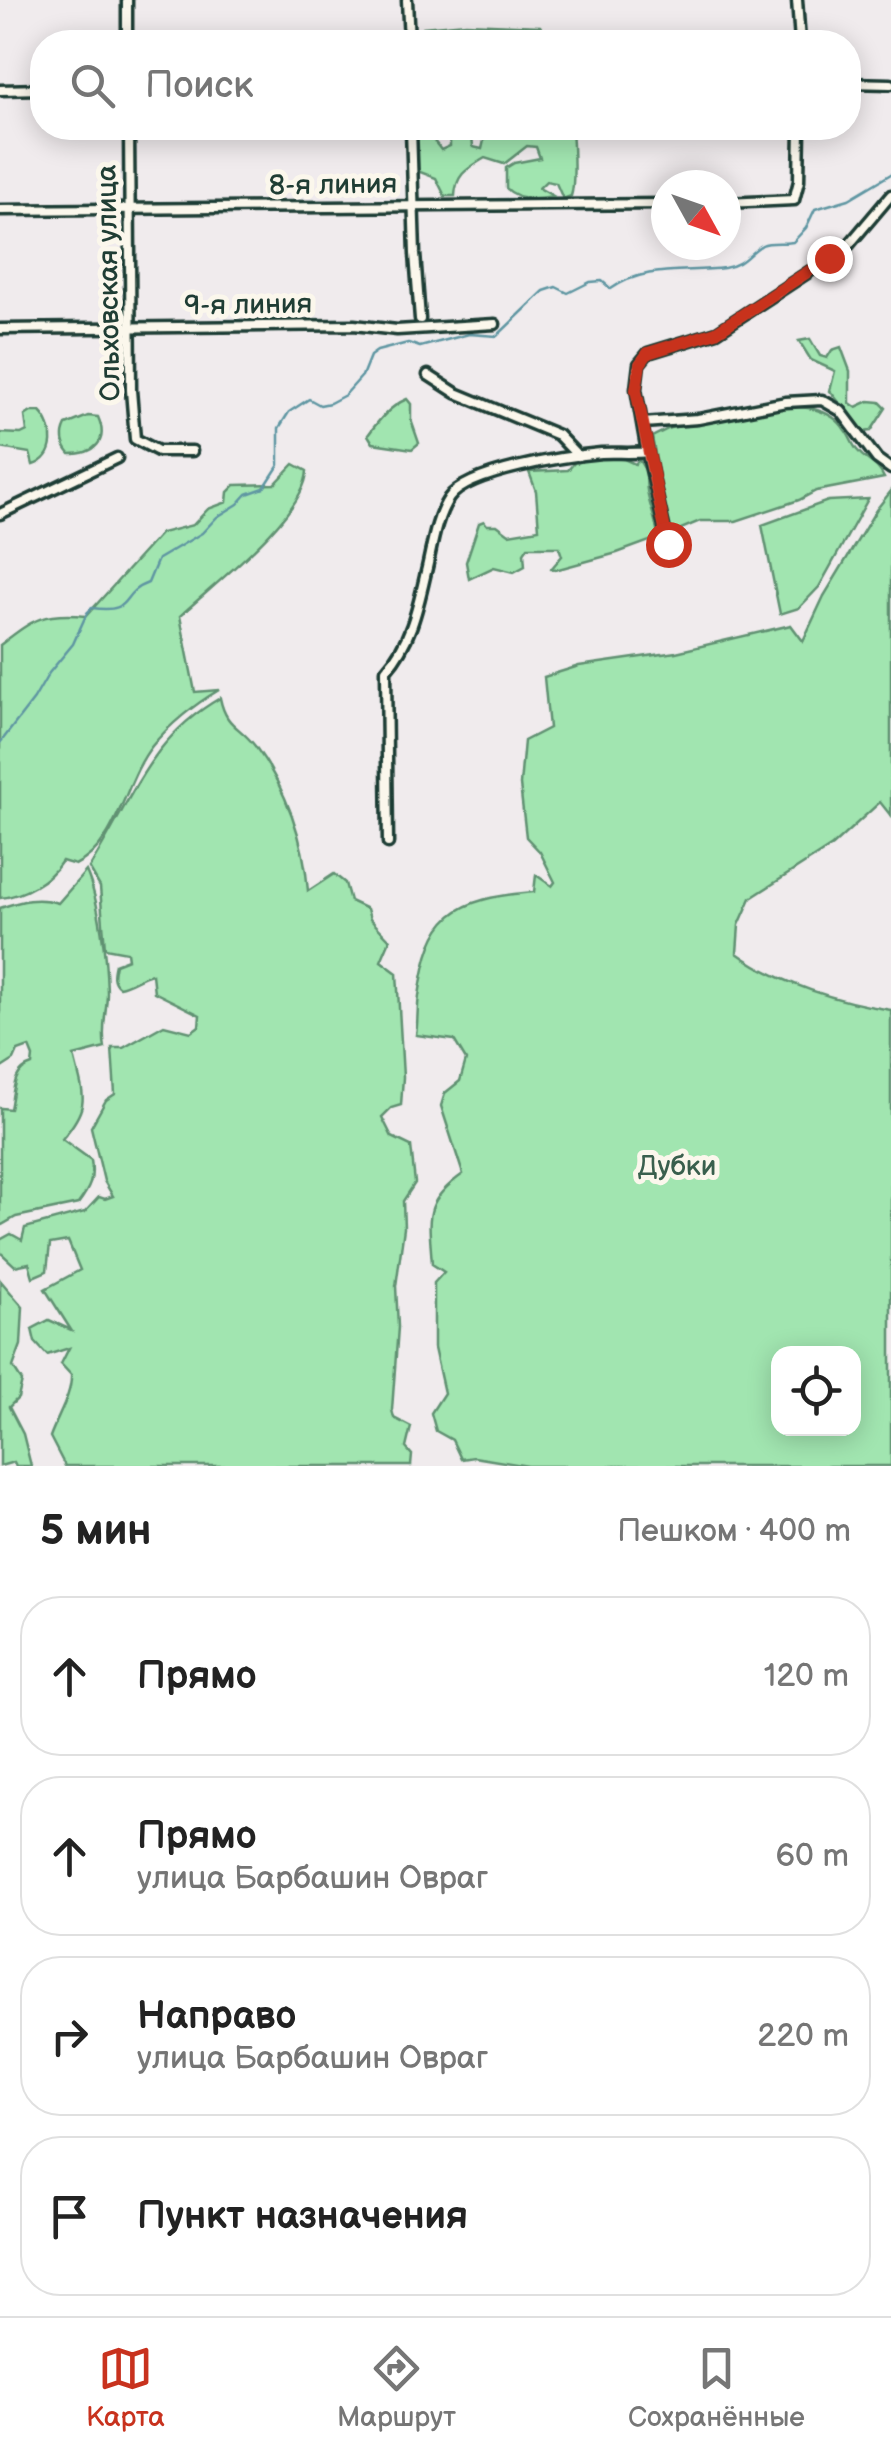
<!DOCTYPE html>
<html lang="ru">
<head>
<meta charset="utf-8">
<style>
  :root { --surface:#fff; --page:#f2f2f2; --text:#222; --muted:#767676; --line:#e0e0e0; --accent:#c8321e }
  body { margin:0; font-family:"Balsamiq Sans",sans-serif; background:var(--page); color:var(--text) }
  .controls { position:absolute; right:30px; bottom:30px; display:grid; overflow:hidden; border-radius:20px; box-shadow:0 5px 25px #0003 }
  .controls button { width:90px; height:90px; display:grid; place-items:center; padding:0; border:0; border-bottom:2px solid var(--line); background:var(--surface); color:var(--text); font:50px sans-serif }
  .compass { position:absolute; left:651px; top:170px; width:90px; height:90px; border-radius:50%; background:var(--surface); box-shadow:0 5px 25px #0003; rotate:130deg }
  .stop { position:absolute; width:30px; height:30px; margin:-22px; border:8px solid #c8321e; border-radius:50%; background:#fff }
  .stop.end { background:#c8321e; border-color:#fff; box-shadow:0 2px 10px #0008 }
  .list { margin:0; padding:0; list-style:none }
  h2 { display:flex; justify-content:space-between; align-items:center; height:130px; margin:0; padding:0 40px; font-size:42px }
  h2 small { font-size:32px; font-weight:400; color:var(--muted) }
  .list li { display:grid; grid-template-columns:65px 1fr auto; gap:30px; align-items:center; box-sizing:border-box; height:160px; margin:0 20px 20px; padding:0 20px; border:2px solid var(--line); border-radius:40px }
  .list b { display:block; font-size:38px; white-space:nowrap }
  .list p { margin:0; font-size:32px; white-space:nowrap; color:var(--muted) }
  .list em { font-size:32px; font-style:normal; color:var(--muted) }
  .icon { flex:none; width:55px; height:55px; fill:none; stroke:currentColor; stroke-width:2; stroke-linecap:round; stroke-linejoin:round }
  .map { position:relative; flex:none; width:891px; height:1466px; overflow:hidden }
  .search { position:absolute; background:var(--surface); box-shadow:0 5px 25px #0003; left:30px; right:30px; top:30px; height:110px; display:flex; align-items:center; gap:25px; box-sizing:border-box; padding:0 35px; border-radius:40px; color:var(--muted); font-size:38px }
  .sheet { height:850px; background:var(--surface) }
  nav { display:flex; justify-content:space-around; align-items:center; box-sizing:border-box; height:140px; border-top:2px solid var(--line); background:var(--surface); font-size:28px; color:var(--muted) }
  nav a { display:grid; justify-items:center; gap:5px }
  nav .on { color:var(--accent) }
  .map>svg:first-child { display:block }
  .green { fill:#a1e5b0; stroke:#609172; stroke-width:2.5; fill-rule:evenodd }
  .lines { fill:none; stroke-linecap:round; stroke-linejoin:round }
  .stream { stroke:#5f96a2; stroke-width:2.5 }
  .street-casing { stroke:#1f3d34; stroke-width:15 }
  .street { stroke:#fbf7ec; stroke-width:8 }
  .route { stroke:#c8321e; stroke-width:12 }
  .labels { text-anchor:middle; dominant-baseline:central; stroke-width:10; stroke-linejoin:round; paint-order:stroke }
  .street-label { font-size:28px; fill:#1f3d34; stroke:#fbf7ec }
  .park-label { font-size:28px; fill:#395f4d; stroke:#fbf7ec }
</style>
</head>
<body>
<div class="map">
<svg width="891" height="1466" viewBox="0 0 891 1466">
  <rect width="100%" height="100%" fill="#f0ebed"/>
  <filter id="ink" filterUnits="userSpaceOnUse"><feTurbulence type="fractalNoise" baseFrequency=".01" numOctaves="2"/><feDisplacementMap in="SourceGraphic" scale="20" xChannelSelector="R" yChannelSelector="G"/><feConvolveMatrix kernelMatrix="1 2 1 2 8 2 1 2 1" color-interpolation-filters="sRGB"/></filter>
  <g filter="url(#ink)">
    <!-- green -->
    <g class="green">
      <polygon points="466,23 540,26 548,37 547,42 415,42 423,27"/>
      <path d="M414,128H424L441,150L450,146V138L464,133L472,134L473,147L482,149L486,132L480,128H572C573,143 575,184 571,196L563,199L556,183L546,181L539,188L553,196C538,199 518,201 506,188V168L514,163L540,158L536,147L527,146L504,164L485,158C467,169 456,174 455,196H445L436,178L420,172L414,164Z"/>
      <polygon points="810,339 820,356 827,358 832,350 841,347 850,371 850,403 856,407 869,401 880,402 886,408 871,431 863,432 830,391 835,371 811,360 799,341"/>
      <path d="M407,399L411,404V420L419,443L412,449L373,443L368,435C379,420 390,406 407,399Z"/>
      <path d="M773,406C799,406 830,406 845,430C850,436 852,444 857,450C867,463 876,461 884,478L816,491L799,500L736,521H700L669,534L652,437L670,428Z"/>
      <path d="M31,412H40C56,428 56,458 33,465L30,453L0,448V433L21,434L27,431L25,416Z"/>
      <path d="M88,416L98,417C109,442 94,454 70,454C62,445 61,435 66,425Z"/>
      <path d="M599,458L624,459L635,464L639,460L647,473C643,496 657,516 658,538L617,553L555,570L551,569L562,556L559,547H528L524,553L525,566L514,572L494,567L469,579L466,562L479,523L484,521L487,525H497L509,534L539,529L536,491L529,472L568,470L575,462Z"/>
      <path d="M294,464L307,471C305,515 213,585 180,616L195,692L219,690C195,704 169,725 152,746C124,781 118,845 75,865L62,861C49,881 23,896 0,898V645C34,619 42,612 86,616L161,533L193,525L208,509L227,502L228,492L235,485L275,484Z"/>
      <path d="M891,491V816L880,802L832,846L751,898L739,925L737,953C780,984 839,1002 891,1010V1466H528L474,1457L461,1459L452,1440L436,1431L431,1413L444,1393L434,1348V1283L444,1272L432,1264C429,1217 422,1203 463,1174L441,1106L445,1093L460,1081L466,1060L454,1040L416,1035C418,1022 417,1009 419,996C431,914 453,899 534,892L536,875L552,886L555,882L540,852L526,837L520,785L524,741L549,728L544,677L579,666L676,652L791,625L803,641L824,596L876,510ZM778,1354H854V1428H778Z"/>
      <polygon points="868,499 819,587 799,608 780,614 762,525 828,501"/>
      <path d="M220,698C226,727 239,725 255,746C286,788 304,839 308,891L334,874L345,883L350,901L367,909L370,919L390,940L381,961L397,973L403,1077L401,1105L391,1108L382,1117L392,1137L411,1146L415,1183L403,1201L404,1228L396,1286L398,1327L392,1410L394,1418L411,1427L406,1448L412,1455L411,1466H65L50,1437C57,1417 72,1395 71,1375L61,1364L69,1348L47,1355L35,1342L32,1329L49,1320L71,1330L45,1289L80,1270L68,1241L50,1244L47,1271L33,1277L29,1263L15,1266L0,1252V1240L11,1234L22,1240L25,1228L85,1212L99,1197L105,1199L113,1196L104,1181L91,1127L106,1100L115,1094L112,1048H123L164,1025L191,1032L199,1026L200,1015L154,992L152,974C139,977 131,985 119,987C111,981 113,973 115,964L128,959L127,952L105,948L100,887L89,868C132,801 147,740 220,698Z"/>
      <path d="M86,871C100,903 106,956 107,992C107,1011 101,1028 105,1048L74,1056C84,1097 91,1105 62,1139L91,1160C94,1179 90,1188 78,1204L16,1217L0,1226V1108L10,1109C14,1091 12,1071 32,1065L33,1057L29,1047L18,1051L14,1060L0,1069V908C20,901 38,896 58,903Z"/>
      <polygon points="0,1280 23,1307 21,1345 13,1367 22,1381 18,1398 9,1407 23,1434 31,1466 16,1466 14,1462 0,1466"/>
    </g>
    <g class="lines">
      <!-- stream -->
      <path class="stream" d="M0,743L34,699L49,673L73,644L87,613L92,608C135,614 117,594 148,583L158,559L202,533L217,517L238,504L247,494L264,488L279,465V428L289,412L309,399L320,405L330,403L345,395L362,376L370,356L377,351L408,343L420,347L469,334L497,336L544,291L556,287L568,293L590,282L602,281L611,289C645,265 684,273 724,268C744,265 747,254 762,245C770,241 785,244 793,242L806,228L815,209L849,199L891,174"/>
      <!-- street casing -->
      <g class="street-casing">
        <g id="street">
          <polyline points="127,0 127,42"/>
          <polyline points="407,0 409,42"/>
          <polyline points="797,0 800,42"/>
          <polyline points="848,83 891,84"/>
          <polyline points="0,90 42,89"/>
          <polyline points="129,128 131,390 135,439 158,451 192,451"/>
          <polyline points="411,128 415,254 420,319"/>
          <polyline points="726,203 794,200 799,181 800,128"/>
          <polyline points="0,210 666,204"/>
          <polyline points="0,329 354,325 397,330 495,324"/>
          <polyline points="428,375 456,393 558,435 578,456"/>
          <polyline points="643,423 698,419 786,402 822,400 841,411 877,459 891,469"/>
          <polyline points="647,452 668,544"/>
          <polyline points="0,514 117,458"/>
          <path d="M388,843L386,670C411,642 418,607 426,572C432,548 435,519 449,498C467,471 568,456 601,453C616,452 631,454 647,452L636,389L639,364L648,353L717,332L847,247L891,195"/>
        </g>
      </g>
      <!-- street -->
      <use href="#street" class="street"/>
    </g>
  </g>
  <g class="lines" filter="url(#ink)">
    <!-- route -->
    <polyline class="route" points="668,544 636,390 640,364 648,353 716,332 829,258"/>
  </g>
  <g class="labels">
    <!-- street labels -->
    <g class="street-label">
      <text transform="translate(333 185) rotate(-1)">8-я линия</text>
      <text transform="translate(109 283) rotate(-91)">Ольховская улица</text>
      <text transform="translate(248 305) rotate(-1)">9-я линия</text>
    </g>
    <!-- park labels -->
    <g class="park-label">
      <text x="677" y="1166">Дубки</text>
    </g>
  </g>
</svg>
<div class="controls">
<button><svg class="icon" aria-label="locate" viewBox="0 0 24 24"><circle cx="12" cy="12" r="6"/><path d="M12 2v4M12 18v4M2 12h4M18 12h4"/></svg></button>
</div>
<svg class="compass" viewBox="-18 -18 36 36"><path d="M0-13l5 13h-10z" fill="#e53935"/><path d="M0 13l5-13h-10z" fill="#767676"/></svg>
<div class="stop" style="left:668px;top:544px"></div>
<div class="stop end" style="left:829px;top:258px"></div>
<div class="search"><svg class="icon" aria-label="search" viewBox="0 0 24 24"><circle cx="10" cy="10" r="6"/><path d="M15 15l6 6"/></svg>Поиск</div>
</div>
<section class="sheet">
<h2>5 мин<small>Пешком · 400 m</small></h2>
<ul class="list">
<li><svg class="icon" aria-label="ahead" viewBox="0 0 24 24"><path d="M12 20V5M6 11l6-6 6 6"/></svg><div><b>Прямо</b></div><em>120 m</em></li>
<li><svg class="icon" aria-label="ahead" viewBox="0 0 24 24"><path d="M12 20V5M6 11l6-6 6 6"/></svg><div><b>Прямо</b><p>улица Барбашин Овраг</p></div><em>60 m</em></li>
<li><svg class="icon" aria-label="right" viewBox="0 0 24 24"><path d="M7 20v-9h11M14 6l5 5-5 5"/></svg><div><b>Направо</b><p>улица Барбашин Овраг</p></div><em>220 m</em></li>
<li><svg class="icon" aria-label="arrive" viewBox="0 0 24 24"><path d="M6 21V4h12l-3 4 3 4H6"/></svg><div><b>Пункт назначения</b></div></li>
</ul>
</section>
<nav>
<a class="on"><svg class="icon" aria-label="map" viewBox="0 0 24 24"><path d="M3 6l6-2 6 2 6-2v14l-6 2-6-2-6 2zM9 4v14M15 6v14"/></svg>Карта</a>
<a><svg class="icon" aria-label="directions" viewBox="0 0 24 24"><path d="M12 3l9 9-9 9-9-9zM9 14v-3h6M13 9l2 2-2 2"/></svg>Маршрут</a>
<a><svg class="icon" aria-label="saved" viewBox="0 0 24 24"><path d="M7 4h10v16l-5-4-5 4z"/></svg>Сохранённые</a>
</nav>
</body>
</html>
